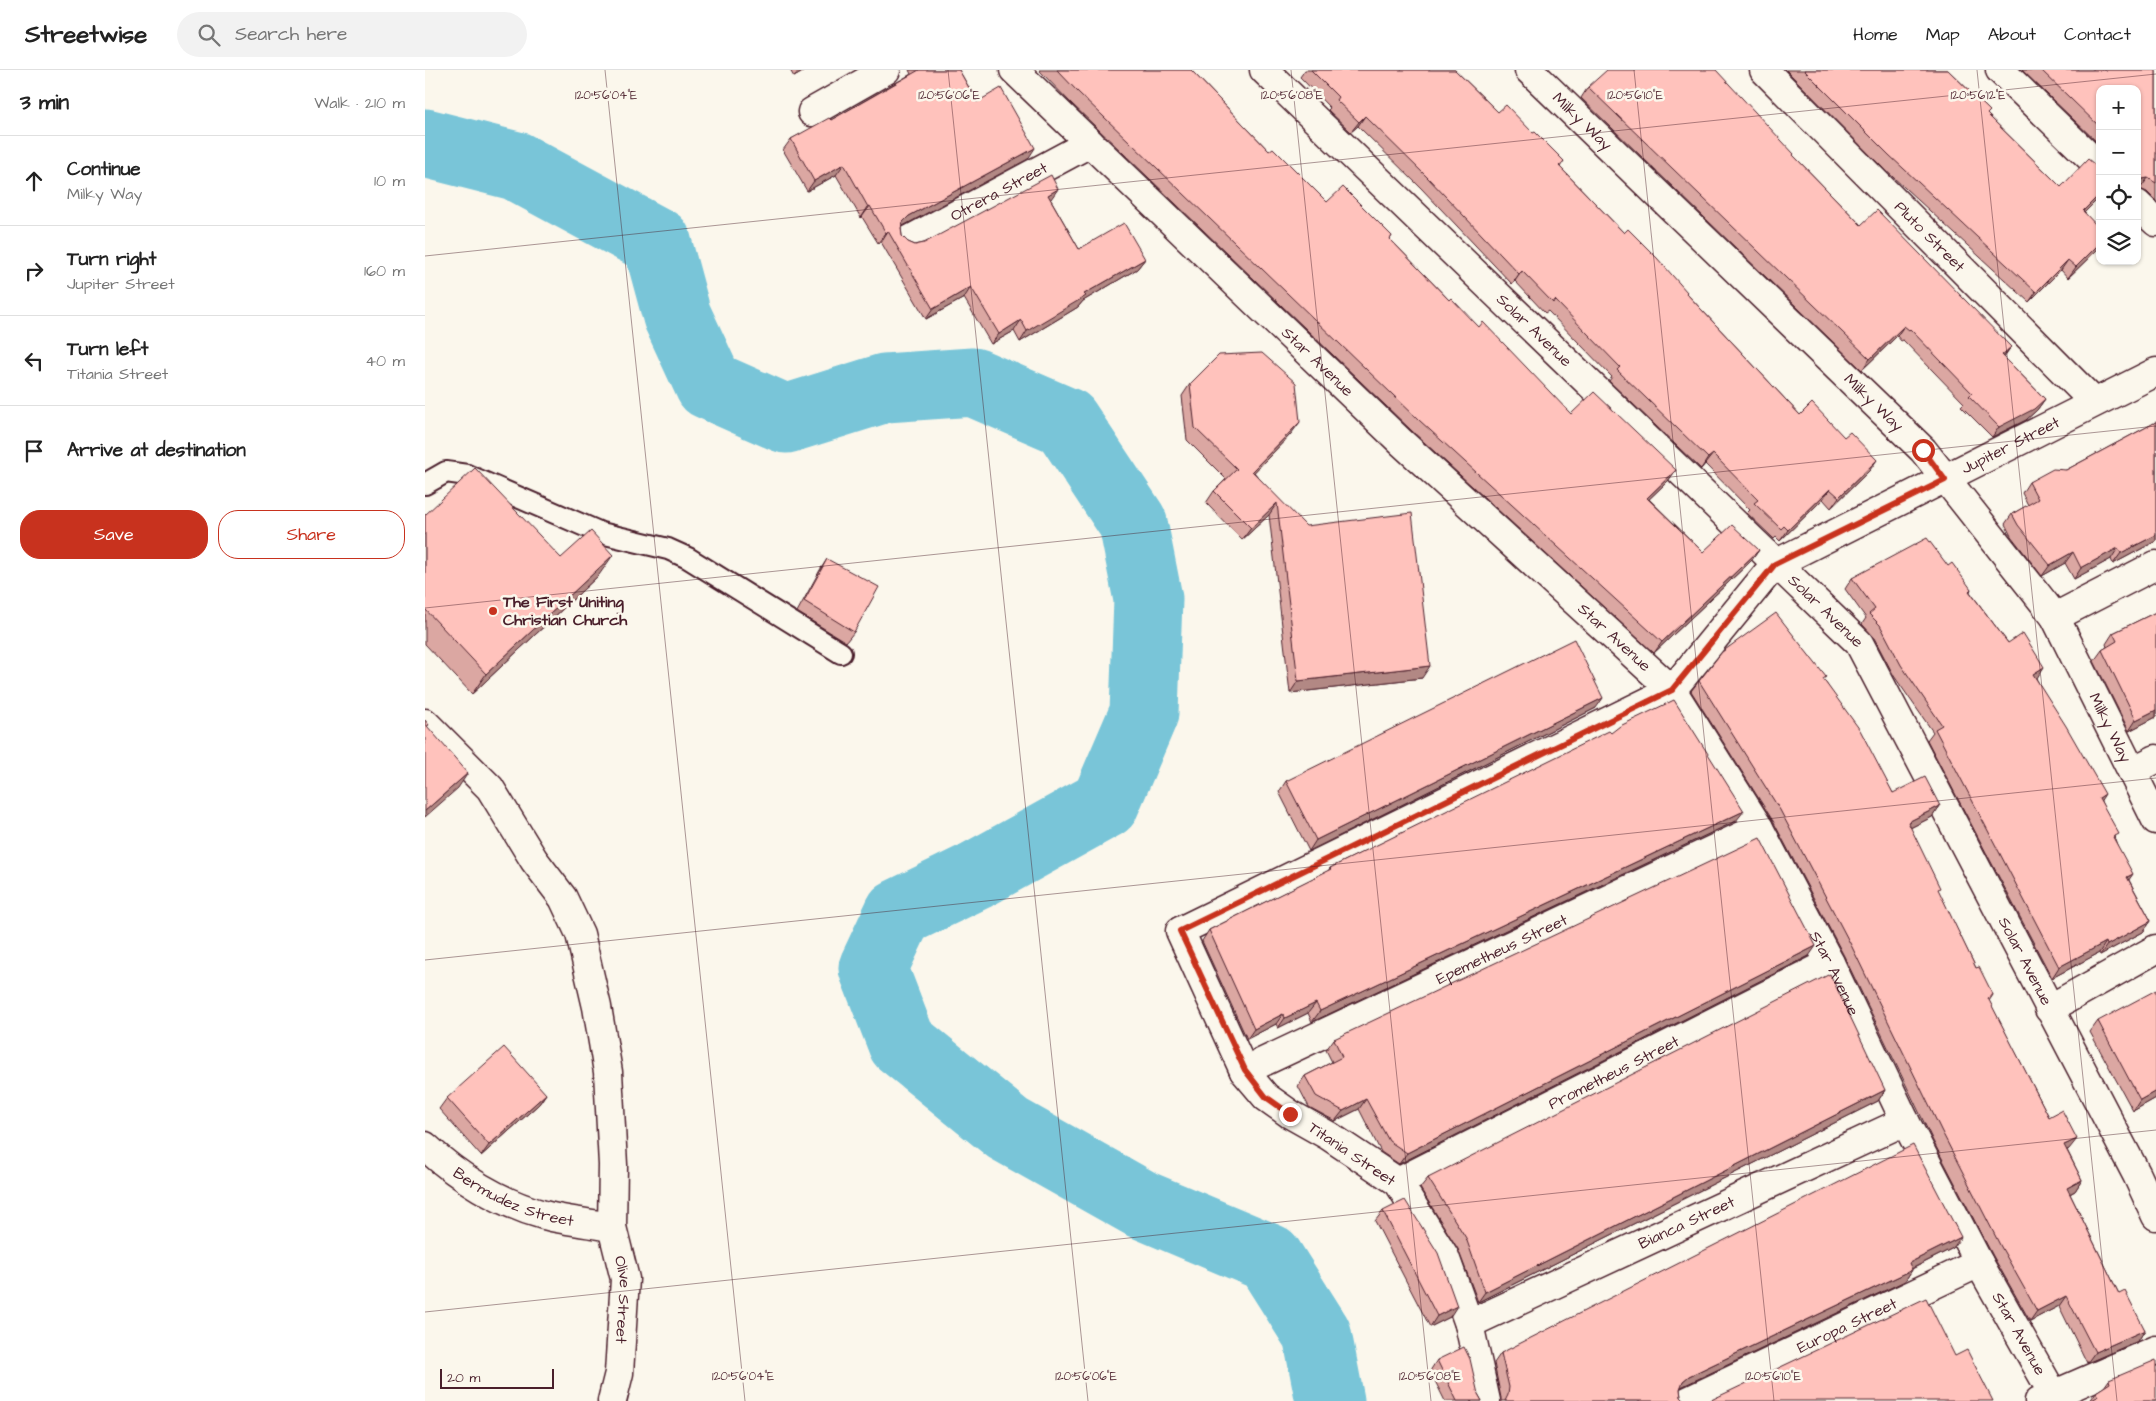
<!DOCTYPE html>
<html lang="en">
<head>
<meta charset="utf-8">
<style>
  :root { --surface:#fff; --page:#f2f2f2; --text:#222; --muted:#767676; --line:#e0e0e0; --accent:#c8321e }
  body { margin:0; font-family:"Architects Daughter",sans-serif; background:var(--page); color:var(--text) }
  .controls { position:absolute; right:15px; top:15px; display:grid; overflow:hidden; border-radius:10px; box-shadow:0 1px 4px #0004 }
  .controls button { width:45px; height:45px; display:grid; place-items:center; padding:0; border:0; border-bottom:1px solid var(--line); background:var(--surface); color:var(--text); font:25px sans-serif }
  .scale { position:absolute; left:15px; bottom:12px; width:114px; box-sizing:border-box; padding-left:5px; border:2px solid #4a1f2b; border-top:0; font-size:14px; line-height:18px; white-space:nowrap; color:#4a1f2b; -webkit-text-stroke:4px #fbf7ec; paint-order:stroke }
  .stop { position:absolute; width:15px; height:15px; margin:-11px; border:4px solid #c8321e; border-radius:50%; background:#fff }
  .stop.end { background:#c8321e; border-color:#fff; box-shadow:0 1px 5px #0008 }
  .list { margin:0; padding:0; list-style:none }
  h2 { display:flex; justify-content:space-between; align-items:center; height:65px; margin:0; padding:0 20px; font-size:21px }
  h2 small { font-size:16px; font-weight:400; color:var(--muted) }
  .list li { display:grid; grid-template-columns:32px 1fr auto; gap:15px; align-items:center; box-sizing:border-box; height:90px; padding:0 20px; border-top:1px solid var(--line) }
  .list b { display:block; font-size:19px; white-space:nowrap }
  .list p { margin:0; font-size:16px; white-space:nowrap; color:var(--muted) }
  .list em { font-size:16px; font-style:normal; color:var(--muted) }
  .actions { display:flex; gap:10px; padding:15px 20px }
  .actions a { flex:1; padding:11px 0; border:1px solid var(--accent); border-radius:20px; text-align:center; font-size:18px; color:var(--accent) }
  .actions .main { background:var(--accent); color:#fff }
  .icon { flex:none; width:28px; height:28px; fill:none; stroke:currentColor; stroke-width:2; stroke-linecap:round; stroke-linejoin:round }
  .map { position:relative; flex:none; width:1731px; height:1331px; overflow:hidden }
  header { display:flex; align-items:center; gap:30px; box-sizing:border-box; height:70px; padding:0 25px; background:var(--surface); border-bottom:1px solid var(--line) }
  header strong { font-size:24px }
  nav { display:flex; gap:28px; margin-inline-start:auto; font-size:18px }
  .search { width:350px; height:45px; background:var(--page); display:flex; align-items:center; gap:12px; box-sizing:border-box; padding:0 18px; border-radius:28px; color:var(--muted); font-size:19px }
  main { display:flex }
  aside { flex:1; background:var(--surface) }
  .map>svg:first-child { display:block }
  .lines { fill:none; stroke-linecap:round; stroke-linejoin:round }
  .river { stroke:#79c5d8; stroke-width:69 }
  .service-casing { stroke:#4a1f2b; stroke-width:24 }
  .minor-casing { stroke:#4a1f2b; stroke-width:31 }
  .service { stroke:#fbf7ec; stroke-width:20 }
  .minor { stroke:#fbf7ec; stroke-width:28 }
  .wall { fill:#dba7a2; stroke:#4a1f2b }
  .shaded-wall { fill:#b28884; stroke:#4a1f2b }
  .building { fill:#ffc2bc; stroke:#4a1f2b }
  .route { stroke:#c8321e; stroke-width:6 }
  .ticks { fill:none; stroke:#4a1f2b; stroke-width:1; stroke-opacity:0.45 }
  .poi-dot { fill:#c8321e; stroke:#fbf7ec; stroke-width:2 }
  .labels { text-anchor:middle; dominant-baseline:central; stroke-width:5; stroke-linejoin:round; paint-order:stroke }
  .street-label { font-size:16px; fill:#4a1f2b; stroke:#fbf7ec }
  .poi-label { font-size:16px; font-weight:bold; fill:#4a1f2b; stroke:#fbf7ec; text-anchor:start }
  .ticks-label { font-size:12px; text-anchor:middle; fill:#4a1f2b; stroke:#fbf7ec; stroke-width:5; stroke-linejoin:round; paint-order:stroke }
</style>
</head>
<body>
<header>
<strong>Streetwise</strong>
<div class="search"><svg class="icon" aria-label="search" viewBox="0 0 24 24"><circle cx="10" cy="10" r="6"/><path d="M15 15l6 6"/></svg>Search here</div>
<nav><a>Home</a><a>Map</a><a>About</a><a>Contact</a></nav>
</header>
<main>
<aside>
<h2>3 min<small>Walk · 210 m</small></h2>
<ul class="list">
<li><svg class="icon" aria-label="ahead" viewBox="0 0 24 24"><path d="M12 20V5M6 11l6-6 6 6"/></svg><div><b>Continue</b><p>Milky Way</p></div><em>10 m</em></li>
<li><svg class="icon" aria-label="right" viewBox="0 0 24 24"><path d="M7 20v-9h11M14 6l5 5-5 5"/></svg><div><b>Turn right</b><p>Jupiter Street</p></div><em>160 m</em></li>
<li><svg class="icon" aria-label="left" viewBox="0 0 24 24"><path d="M17 20v-9H6M10 6l-5 5 5 5"/></svg><div><b>Turn left</b><p>Titania Street</p></div><em>40 m</em></li>
<li><svg class="icon" aria-label="arrive" viewBox="0 0 24 24"><path d="M6 21V4h12l-3 4 3 4H6"/></svg><div><b>Arrive at destination</b></div></li>
</ul>
<div class="actions"><a class="main">Save</a><a>Share</a></div>
</aside>
<div class="map">
<svg width="1731" height="1331" viewBox="0 0 1731 1331">
  <rect width="100%" height="100%" fill="#fbf7ec"/>
  <filter id="ink" filterUnits="userSpaceOnUse"><feTurbulence type="fractalNoise" baseFrequency=".02" numOctaves="2"/><feDisplacementMap in="SourceGraphic" scale="10" xChannelSelector="R" yChannelSelector="G"/><feConvolveMatrix kernelMatrix="1 2 1 2 8 2 1 2 1" color-interpolation-filters="sRGB"/></filter>
  <g filter="url(#ink)">
    <g class="lines">
      <!-- river -->
      <polyline class="river" points="0,73 91,96 232,172 252,246 284,315 361,349 460,318 548,312 641,352 708,453 723,529 719,643 680,734 550,806 474,843 448,898 477,973 583,1059 718,1135 844,1188 892,1264 905,1331"/>
      <!-- service casing -->
      <g class="service-casing">
        <polyline id="service" points="0,414 21,402 42,405 176,463 243,479 263,488 416,583"/>
      </g>
      <!-- minor casing -->
      <g class="minor-casing">
        <g id="minor">
          <path id="s1" d="M589,0L976,372L1247,620L1334,758L1405,893L1480,1051L1554,1193L1632,1331"/>
          <path id="s2" d="M839,0L1434,573L1712,1105L1731,1146"/>
          <path id="s3" d="M1104,0L1498,380L1630,547L1731,750"/>
          <path id="s4" d="M1339,0L1669,332"/>
          <polyline points="1575,0 1675,97"/>
          <polyline points="387,42 461,0"/>
          <polyline points="1712,134 1731,152"/>
          <path id="s5" d="M484,170L665,73"/>
          <polyline points="1630,547 1731,495"/>
          <path id="s6" d="M0,653L65,718L109,790L138,828L155,864L172,937L183,1002L188,1095L187,1157L200,1209L194,1303L187,1331"/>
          <polyline points="1707,701 1731,689"/>
          <polyline points="1624,939 1731,879"/>
          <path id="s7" d="M819,1001L1334,758"/>
          <path id="s8" d="M0,1076C33,1107 75,1133 119,1145C141,1151 164,1153 187,1157"/>
          <path id="s9" d="M973,1112L1405,893"/>
          <path id="s10" d="M1044,1254L1480,1051"/>
          <path id="s11" d="M1061,1331L1044,1254L1020,1187L973,1112L904,1066L865,1044L841,1027L819,1001L755,861L1247,620L1350,494L1731,302"/>
          <path id="s12" d="M1263,1331L1554,1193"/>
          <polyline points="1614,1331 1731,1280"/>
        </g>
      </g>
      <!-- service -->
      <use href="#service" class="service"/>
      <!-- minor -->
      <use href="#minor" class="minor"/>
    </g>
    <!-- wall -->
    <g class="wall">
      <polygon points="365,0 381,0 369,7"/>
      <polygon points="484,0 534,0 552,32 603,89 477,156 476,158 477,166 483,172 490,175 499,173 626,130 654,179 720,189 712,199 658,231 653,237 595,272 589,261 566,274 539,228 501,249 456,172 453,173 437,147 436,148 411,105 382,121 358,80 366,69 406,50 486,4"/>
      <polygon points="614,0 766,0 844,81 902,132 967,166 965,169 1024,230 1054,257 1146,344 1251,400 1243,411 1224,429 1278,482 1334,480 1326,491 1229,583 987,361 646,33"/>
      <polygon points="880,0 1030,0 1073,42 1108,63 1139,91 1135,97 1199,163 1261,223 1375,345 1445,400 1406,438 1398,429 1355,471 1351,467 1349,469 1322,443 1325,440 1280,394 1276,399 1184,311 1187,307 1123,241 1120,243 1090,211 1087,214 996,118 933,56 926,62 903,40 905,38 875,7"/>
      <polygon points="1361,0 1523,0 1565,41 1562,44 1636,117 1675,99 1675,127 1659,143 1675,159 1675,177 1643,208 1636,200 1604,232 1456,96"/>
      <polygon points="1597,0 1731,0 1731,131 1722,122 1715,119 1712,119 1712,19 1675,19 1675,75"/>
      <polygon points="1163,17 1368,85 1436,155 1586,277 1579,287 1620,329 1612,340 1601,350 1567,367 1536,336 1539,333 1478,270 1476,271 1472,266 1437,300 1156,28"/>
      <polygon points="765,314 866,364 829,402 997,608 865,623 844,445 817,470 781,433 789,421 801,409 762,370 757,326"/>
      <polygon points="1731,352 1731,471 1688,494 1686,489 1649,509 1640,493 1617,506 1586,466 1580,454 1587,444 1603,435 1597,423 1604,412 1641,400"/>
      <polygon points="0,445 136,488 174,505 47,624 0,574"/>
      <polygon points="402,489 429,562 421,572 372,542 395,500"/>
      <polygon points="1523,496 1546,519 1545,522 1583,573 1612,608 1611,608 1676,731 1690,769 1704,810 1726,851 1718,862 1675,885 1674,883 1627,908 1502,670 1508,662 1469,606 1448,566 1437,554 1441,548 1420,519 1427,508"/>
      <polygon points="1731,542 1731,647 1704,661 1669,591 1677,580 1682,577 1681,574 1688,563"/>
      <polygon points="1399,610 1468,723 1515,736 1507,747 1485,758 1513,821 1551,898 1568,925 1564,931 1624,1047 1644,1079 1642,1080 1657,1110 1650,1121 1645,1124 1694,1224 1720,1260 1713,1271 1662,1293 1634,1236 1605,1251 1568,1186 1508,1071 1419,886 1348,751 1266,621 1274,611"/>
      <polygon points="1171,638 884,781 854,722 861,711"/>
      <polygon points="1186,663 1311,751 887,952 883,943 853,958 851,954 822,969 777,871 784,860 903,801 905,798"/>
      <polygon points="1384,886 974,1094 956,1082 934,1039 910,1051 884,1037 873,1016 880,1006 907,992 901,980 909,969"/>
      <polygon points="1673,951 1731,1028 1708,1041 1665,962"/>
      <polygon points="1460,1020 1453,1031 1053,1232 1033,1179 995,1118 1003,1108"/>
      <polygon points="121,1024 114,1034 56,1086 14,1039 22,1028"/>
      <polygon points="958,1141 1025,1247 1005,1257 950,1151"/>
      <polygon points="1528,1178 1487,1199 1487,1200 1480,1211 1256,1317 1255,1319 1256,1327 1260,1331 1076,1331 1076,1328 1069,1293 1076,1283"/>
      <polygon points="1012,1290 1053,1324 1057,1331 1020,1331 1005,1301"/>
      <polygon points="1684,1310 1731,1331 1665,1331 1671,1322 1679,1317"/>
    </g>
    <!-- shaded-wall -->
    <g class="shaded-wall">
      <polygon points="374,0 381,0 369,7"/>
      <polygon points="940,46 933,56 926,62 934,52"/>
      <polygon points="610,78 603,89 476,157 478,152 484,146"/>
      <polygon points="419,94 411,105 382,121 389,111"/>
      <polygon points="1723,108 1715,119 1712,119 1712,110"/>
      <polygon points="633,119 626,129 615,135 623,125"/>
      <polygon points="1675,124 1675,127 1650,152 1658,141"/>
      <polygon points="445,136 437,147 436,148 443,137"/>
      <polygon points="463,161 456,172 453,173 461,163"/>
      <polygon points="1675,173 1675,177 1643,208 1651,197"/>
      <polygon points="720,189 712,199 658,231 653,237 595,272 602,261 659,224"/>
      <polygon points="1643,190 1636,200 1604,232 1611,222"/>
      <polygon points="1097,201 1090,211 1087,214 1094,204"/>
      <polygon points="546,217 539,228 501,249 508,239"/>
      <polygon points="596,250 589,261 566,274 574,264"/>
      <polygon points="1479,256 1472,266 1437,300 1445,289"/>
      <polygon points="1586,277 1578,287 1577,285"/>
      <polygon points="1620,329 1612,340 1601,350 1567,367 1574,357"/>
      <polygon points="875,352 866,364 819,413 827,401"/>
      <polygon points="1288,384 1276,399 1283,388"/>
      <polygon points="1452,390 1445,400 1406,438 1414,427"/>
      <polygon points="1251,400 1243,411 1215,438 1222,428"/>
      <polygon points="1405,419 1398,429 1355,471 1363,460"/>
      <polygon points="852,433 844,445 817,470 826,458"/>
      <polygon points="1731,465 1731,471 1688,494 1696,483"/>
      <polygon points="1693,478 1686,489 1649,509 1656,498"/>
      <polygon points="1334,480 1326,491 1229,583 1237,572"/>
      <polygon points="1648,482 1640,493 1617,506 1625,495"/>
      <polygon points="188,485 174,505 47,624 61,604"/>
      <polygon points="1005,596 997,608 865,623 873,611"/>
      <polygon points="1619,597 1612,608 1600,615 1608,604"/>
      <polygon points="1178,628 1171,638 884,781 891,770"/>
      <polygon points="1731,640 1731,647 1704,661 1711,650"/>
      <polygon points="43,703 33,718 0,747 0,741"/>
      <polygon points="1680,724 1673,735 1674,728"/>
      <polygon points="1515,736 1507,747 1475,763 1483,752"/>
      <polygon points="1319,741 1311,751 887,952 895,941"/>
      <polygon points="1708,804 1701,814 1702,807"/>
      <polygon points="1726,851 1718,862 1675,885 1682,875"/>
      <polygon points="1681,872 1674,883 1627,908 1634,897"/>
      <polygon points="1391,876 1384,886 974,1094 982,1083"/>
      <polygon points="891,933 883,943 853,958 860,948"/>
      <polygon points="858,944 851,954 822,969 829,959"/>
      <polygon points="1460,1020 1453,1031 1053,1232 1060,1222"/>
      <polygon points="1731,1021 1731,1028 1708,1041 1715,1030"/>
      <polygon points="121,1024 114,1034 56,1086 64,1075"/>
      <polygon points="941,1029 934,1039 910,1051 918,1041"/>
      <polygon points="1652,1069 1644,1079 1631,1086 1639,1075"/>
      <polygon points="1657,1110 1650,1121 1634,1129 1642,1118"/>
      <polygon points="1536,1167 1528,1178 1476,1204 1484,1193"/>
      <polygon points="1487,1200 1480,1211 1256,1317 1250,1322 1258,1311 1264,1306"/>
      <polygon points="1641,1226 1634,1236 1605,1251 1612,1241"/>
      <polygon points="1032,1236 1025,1247 1005,1257 1012,1246"/>
      <polygon points="1720,1260 1713,1271 1662,1293 1670,1282"/>
    </g>
    <!-- building -->
    <g class="building">
      <polygon points="494,0 534,0 552,32 576,18 610,78 484,146 478,152 476,158 477,166 483,172 490,175 499,173 626,105 633,119 623,125 654,179 699,153 720,189 659,224 661,226 602,261 596,250 574,264 546,217 508,239 463,161 461,163 445,136 443,137 419,94 389,111 366,69 404,48 406,50"/>
      <polygon points="632,0 766,0 844,81 848,78 902,132 918,117 967,166 965,169 1024,230 1026,228 1054,257 1058,252 1146,344 1169,322 1251,400 1222,428 1278,482 1307,455 1334,480 1237,572 994,350 653,22"/>
      <polygon points="886,0 1030,0 1073,42 1081,35 1108,63 1110,62 1139,91 1134,96 1199,163 1203,159 1232,188 1262,222 1261,223 1375,345 1387,333 1419,367 1425,362 1452,390 1414,427 1405,419 1363,460 1359,456 1356,459 1329,433 1333,430 1288,384 1283,388 1192,300 1195,297 1130,230 1128,233 1097,201 1094,204 1003,108 940,46 934,52 911,30 913,27"/>
      <polygon points="1182,0 1291,0 1369,84 1368,85 1436,155 1452,140 1586,277 1577,285 1620,329 1609,339 1574,357 1544,326 1547,323 1485,259 1484,260 1479,256 1445,289 1163,17"/>
      <polygon points="1379,0 1523,0 1565,41 1562,44 1636,117 1663,89 1675,99 1675,124 1658,141 1675,159 1675,173 1651,197 1643,190 1611,222 1464,85"/>
      <polygon points="1616,0 1731,0 1731,113 1723,108 1712,110 1712,19 1675,19 1675,57"/>
      <polygon points="837,283 871,313 875,352 827,401 881,456 987,443 1005,596 873,611 852,433 826,458 789,421 812,399 770,358 765,314 794,285"/>
      <polygon points="1731,352 1731,465 1696,483 1693,478 1656,498 1648,482 1625,495 1593,455 1587,444 1613,429 1604,412 1628,399 1641,400"/>
      <polygon points="50,398 136,488 166,461 188,485 61,604 0,539 0,445"/>
      <polygon points="1502,468 1523,496 1527,493 1546,519 1544,521 1583,573 1598,563 1619,597 1608,604 1641,656 1680,724 1674,728 1694,764 1688,767 1708,804 1702,807 1726,851 1682,875 1681,872 1634,897 1510,659 1517,655 1476,595 1455,555 1444,544 1450,539 1427,508"/>
      <polygon points="402,489 454,517 429,562 379,531"/>
      <polygon points="1731,542 1731,640 1711,650 1677,580 1692,571 1688,563"/>
      <polygon points="1351,543 1401,607 1398,609 1435,660 1468,723 1500,707 1515,736 1483,752 1515,818 1513,819 1551,898 1554,897 1568,925 1563,928 1624,1047 1637,1040 1652,1069 1639,1075 1657,1110 1642,1118 1694,1224 1700,1221 1720,1260 1670,1282 1641,1226 1612,1241 1575,1175 1516,1060 1426,875 1355,740 1274,611 1297,582"/>
      <polygon points="1149,569 1178,628 891,770 861,711"/>
      <polygon points="1249,630 1319,741 895,941 891,933 860,948 858,944 829,959 784,860 906,799 905,798 1184,661 1186,663 1195,656"/>
      <polygon points="0,650 4,655 2,656 43,703 0,741"/>
      <polygon points="1335,768 1391,876 982,1083 964,1071 941,1029 918,1041 891,1026 880,1006 917,987 909,969"/>
      <polygon points="1405,904 1460,1020 1060,1222 1041,1168 1003,1108"/>
      <polygon points="1731,920 1731,1021 1715,1030 1673,951"/>
      <polygon points="79,977 121,1024 64,1075 22,1028"/>
      <polygon points="1488,1075 1536,1167 1484,1193 1487,1200 1264,1306 1258,1311 1255,1319 1256,1327 1260,1331 1080,1331 1083,1325 1084,1317 1076,1283"/>
      <polygon points="980,1130 1013,1183 1032,1236 1012,1246 958,1141"/>
      <polygon points="1501,1228 1530,1286 1542,1280 1568,1331 1284,1331"/>
      <polygon points="1039,1277 1045,1289 1053,1324 1057,1331 1032,1331 1012,1290"/>
      <polygon points="1731,1290 1731,1331 1665,1331 1674,1326 1671,1322 1685,1313 1684,1310"/>
    </g>
  </g>
  <g class="lines" filter="url(#ink)">
    <!-- route -->
    <polyline class="route" points="865,1044 841,1027 820,1000 755,861 1247,620 1350,494 1520,410 1498,380"/>
  </g>
  <!-- ticks -->
  <path class="ticks" d="M180,0L320,1331M523,0L663,1331M866,0L1006,1331M1209,0L1349,1331M1552,0L1692,1331M0,186L1731,4M0,538L1731,356M0,890L1731,708M0,1242L1731,1060"/>
  <!-- markers -->
  <circle class="poi-dot" cx="68" cy="541" r="5"/>
  <g class="labels">
    <!-- street labels -->
    <g class="street-label">
      <text stroke="none"><textPath href="#s3" startOffset="74">Milky Way</textPath></text>
      <text stroke="none"><textPath href="#s5" startOffset="102">Otrera Street</textPath></text>
      <text stroke="none"><textPath href="#s4" startOffset="235">Pluto Street</textPath></text>
      <text stroke="none"><textPath href="#s2" startOffset="375">Solar Avenue</textPath></text>
      <text stroke="none"><textPath href="#s1" startOffset="421">Star Avenue</textPath></text>
      <text stroke="none"><textPath href="#s3" startOffset="479">Milky Way</textPath></text>
      <text stroke="none"><textPath href="#s11" startOffset="1558">Jupiter Street</textPath></text>
      <text stroke="none"><textPath href="#s2" startOffset="780">Solar Avenue</textPath></text>
      <text stroke="none"><textPath href="#s1" startOffset="826">Star Avenue</textPath></text>
      <text stroke="none"><textPath href="#s3" startOffset="884">Milky Way</textPath></text>
      <text stroke="none"><textPath href="#s7" startOffset="285">Epemetheus Street</textPath></text>
      <text stroke="none"><textPath href="#s2" startOffset="1185">Solar Avenue</textPath></text>
      <text stroke="none"><textPath href="#s1" startOffset="1231">Star Avenue</textPath></text>
      <text stroke="none"><textPath href="#s9" startOffset="242">Prometheus Street</textPath></text>
      <text transform="translate(927 1084) rotate(34)">Titania Street</text>
      <text stroke="none"><textPath href="#s8" startOffset="104">Bermudez Street</textPath></text>
      <text stroke="none"><textPath href="#s10" startOffset="240">Bianca Street</textPath></text>
      <text stroke="none"><textPath href="#s6" startOffset="634">Olive Street</textPath></text>
      <text stroke="none"><textPath href="#s12" startOffset="176">Europa Street</textPath></text>
      <text stroke="none"><textPath href="#s1" startOffset="1636">Star Avenue</textPath></text>
    </g>
    <!-- poi labels -->
    <g class="poi-label">
      <text x="78" y="532">The First Uniting<tspan x="78" dy="18">Christian Church</tspan></text>
    </g>
  </g>
  <g class="ticks-label">
    <text x="181" y="29">120°56'04"E</text>
    <text x="524" y="29">120°56'06"E</text>
    <text x="867" y="29">120°56'08"E</text>
    <text x="1210" y="29">120°56'10"E</text>
    <text x="1553" y="29">120°56'12"E</text>
    <text x="318" y="1310">120°56'04"E</text>
    <text x="661" y="1310">120°56'06"E</text>
    <text x="1005" y="1310">120°56'08"E</text>
    <text x="1348" y="1310">120°56'10"E</text>
  </g>
</svg>
<div class="controls">
<button>+</button>
<button>−</button>
<button><svg class="icon" aria-label="locate" viewBox="0 0 24 24"><circle cx="12" cy="12" r="6"/><path d="M12 2v4M12 18v4M2 12h4M18 12h4"/></svg></button>
<button><svg class="icon" aria-label="layers" viewBox="0 0 24 24"><path d="M12 4l9 5-9 5-9-5zM3 14l9 5 9-5"/></svg></button>
</div>
<div class="scale">20 m</div>
<div class="stop" style="left:1498px;top:380px"></div>
<div class="stop end" style="left:865px;top:1044px"></div>
</div>
</main>
</body>
</html>
